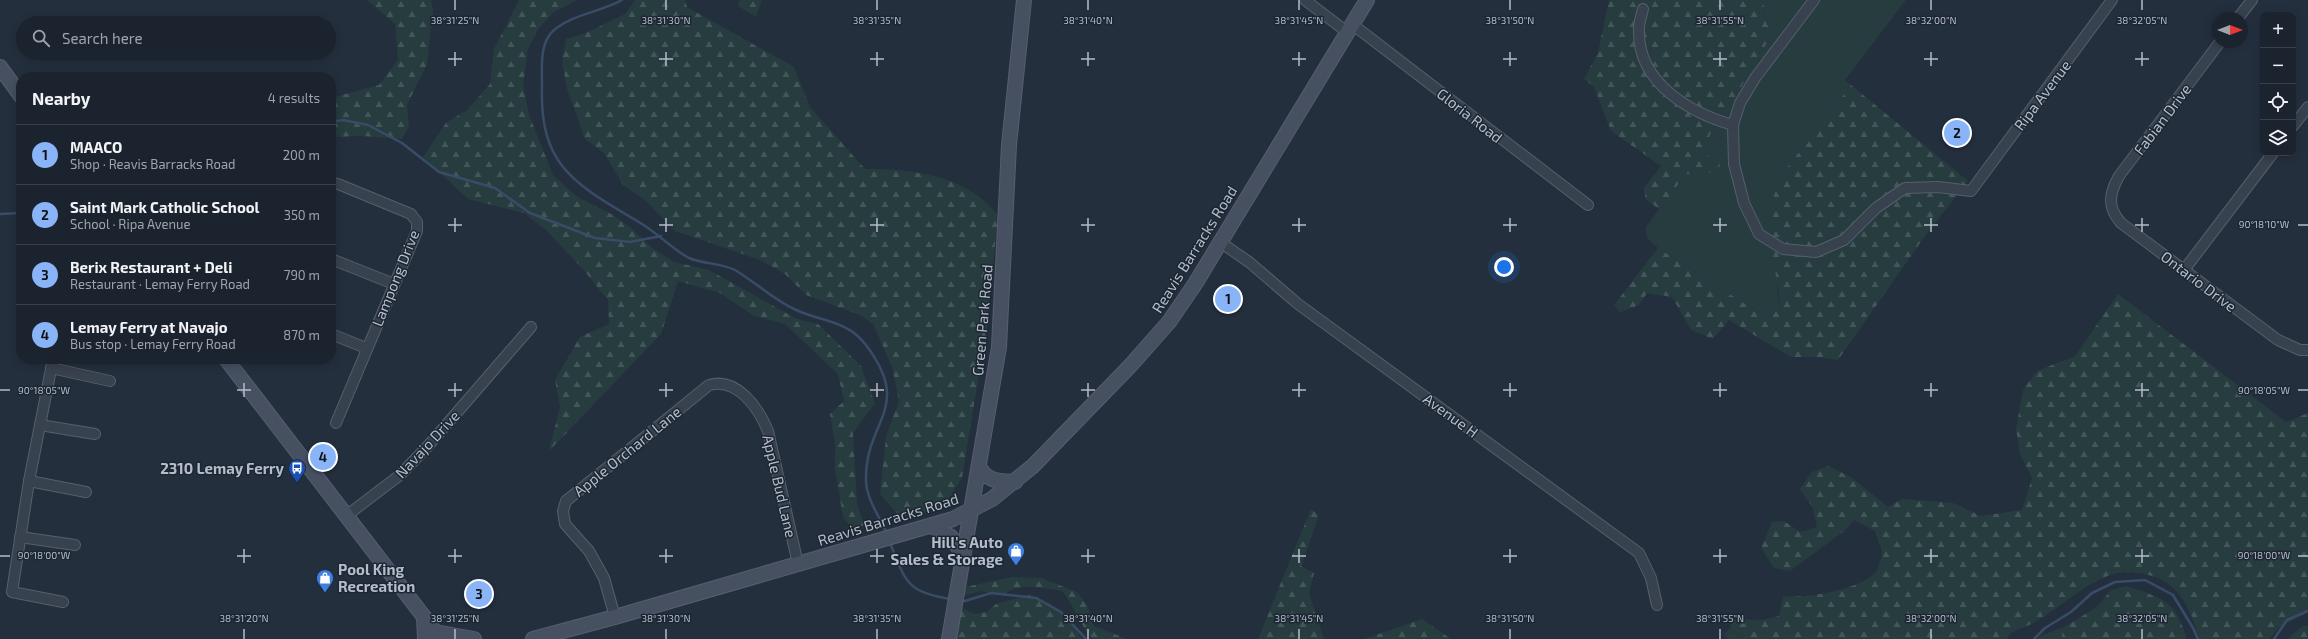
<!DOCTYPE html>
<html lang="en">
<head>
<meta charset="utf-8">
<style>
  :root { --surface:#1b232e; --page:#242b36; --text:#f1f3f6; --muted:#a0a4aa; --line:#39404a; --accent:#8ab4f8 }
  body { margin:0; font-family:"Exo 2",sans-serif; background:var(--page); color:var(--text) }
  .controls { position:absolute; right:12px; top:12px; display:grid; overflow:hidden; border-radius:8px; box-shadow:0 2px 10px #0003 }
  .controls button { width:36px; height:36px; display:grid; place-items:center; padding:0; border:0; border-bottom:1px solid var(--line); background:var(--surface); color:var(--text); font:20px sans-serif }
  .compass { position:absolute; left:2212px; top:12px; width:36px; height:36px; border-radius:50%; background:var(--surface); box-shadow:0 2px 10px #0003; rotate:90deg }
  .you { position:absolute; left:1504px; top:267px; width:14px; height:14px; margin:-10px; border:3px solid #fff; border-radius:50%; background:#1a73e8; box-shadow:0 0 0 6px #1a73e833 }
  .badge { display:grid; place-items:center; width:26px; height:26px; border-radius:50%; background:var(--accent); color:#111; font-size:13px; font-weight:700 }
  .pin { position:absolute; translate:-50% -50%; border:2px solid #fff; box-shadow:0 1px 4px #0006 }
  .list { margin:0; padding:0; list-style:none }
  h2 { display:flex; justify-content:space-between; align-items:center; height:52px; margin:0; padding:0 16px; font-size:17px }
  h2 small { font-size:13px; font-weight:400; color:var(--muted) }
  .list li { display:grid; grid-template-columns:26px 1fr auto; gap:12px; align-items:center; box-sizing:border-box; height:60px; padding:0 16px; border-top:1px solid var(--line) }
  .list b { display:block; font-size:15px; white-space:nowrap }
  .list p { margin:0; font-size:13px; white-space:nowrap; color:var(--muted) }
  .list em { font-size:13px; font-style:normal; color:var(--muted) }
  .icon { flex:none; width:22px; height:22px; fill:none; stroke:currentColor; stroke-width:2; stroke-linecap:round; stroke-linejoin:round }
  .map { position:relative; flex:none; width:2308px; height:639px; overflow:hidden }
  .search { position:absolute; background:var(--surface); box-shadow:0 2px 10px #0003; left:16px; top:16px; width:320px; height:44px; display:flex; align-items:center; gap:10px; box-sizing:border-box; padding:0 14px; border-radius:22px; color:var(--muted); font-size:15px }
  .panel { position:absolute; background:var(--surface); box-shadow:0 2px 10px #0003; left:16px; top:72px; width:320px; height:292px; border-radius:16px }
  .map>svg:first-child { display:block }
  .grass { fill:#263c3f }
  .forest { fill:url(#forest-firs) }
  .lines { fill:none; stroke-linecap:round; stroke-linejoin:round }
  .stream { stroke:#394c67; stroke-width:2.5 }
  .street-casing { stroke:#565f6c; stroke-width:12 }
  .secondary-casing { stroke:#565f6c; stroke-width:16 }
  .street { stroke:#38414e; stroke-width:10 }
  .secondary { stroke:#465061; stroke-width:14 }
  .ticks { fill:none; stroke:#b4bcc9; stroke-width:1.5 }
  .labels { text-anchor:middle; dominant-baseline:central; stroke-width:3; stroke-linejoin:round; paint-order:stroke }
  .street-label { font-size:15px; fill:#b4bcc9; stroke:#1d2633 }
  .poi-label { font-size:15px; font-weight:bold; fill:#b4bcc9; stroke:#1d2633; text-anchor:end }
  .ticks-label { font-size:10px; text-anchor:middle; fill:#b4bcc9; stroke:#1d2633; stroke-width:3; stroke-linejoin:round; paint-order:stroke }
</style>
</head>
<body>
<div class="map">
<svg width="2308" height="639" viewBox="0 0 2308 639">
  <defs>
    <pattern id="forest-firs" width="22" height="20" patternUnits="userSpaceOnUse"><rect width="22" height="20" fill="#263c3f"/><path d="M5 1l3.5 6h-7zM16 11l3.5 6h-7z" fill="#435659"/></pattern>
  </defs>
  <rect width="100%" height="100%" fill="#242f3e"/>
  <!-- grass -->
  <g class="grass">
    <polygon points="1763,0 1906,0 1845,80 1851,85 1779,178 1777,292 1781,310 1764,316 1658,248 1647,238 1646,227 1659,209 1670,200 1683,174 1701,175 1708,157 1706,147 1712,129 1730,112 1745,79 1765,60 1763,50 1772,33 1765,18"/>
    <polygon points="2064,627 2061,639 2037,639 2040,636"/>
    <polygon points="1730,628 1744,639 1728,639 1723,635"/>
  </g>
  <!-- forest -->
  <g class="forest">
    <polygon points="367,0 431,0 433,9 427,64 407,105 409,126 402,139 362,136 331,137 331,98 379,85 398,60 395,24"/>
    <polygon points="519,0 577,0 554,12 539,28 528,49 523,86 529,115 553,175 576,196 611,214 630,227 652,248 674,262 709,270 797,319 818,324 861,366 875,403 853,433 857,504 864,525 853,530 843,517 835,469 835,443 830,414 844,401 838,374 785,324 754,316 720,293 678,281 661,334 549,451 560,407 555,380 580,337 609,324 608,300 581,267 546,230 524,213 468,199 423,157 446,123 467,110 490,84 494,49"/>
    <path d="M635,0H685L687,7L794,67L810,107L865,169C913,169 966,175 998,215L987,325L962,478L943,508L900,517L880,494L886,436L899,401L892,367L873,324L862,316L806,295L785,274L760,260L675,231L646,201L623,185L604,153L585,139L567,89L562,61L566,39L586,33L625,14Z"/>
    <polygon points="739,0 762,0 756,17 738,6"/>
    <polygon points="1609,0 1763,0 1765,18 1772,33 1763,50 1765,60 1745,79 1730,112 1712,129 1706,147 1708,157 1720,161 1719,170 1701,175 1683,174 1670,200 1659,209 1646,200 1644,188 1661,166 1611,131 1594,87 1584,79 1598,53"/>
    <polygon points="1851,85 1968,181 1925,236 1838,360 1818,357 1791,357 1729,320 1713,339 1691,330 1672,297 1647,293 1639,305 1620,312 1614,305 1658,248 1764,316 1781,310 1772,250 1772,203 1779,178"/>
    <path d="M2118,294L2286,422L2308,413V612L2279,627L2269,639H2199C2190,607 2179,581 2144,574C2133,572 2121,571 2110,575C2083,585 2060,608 2035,622C2027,627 2018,629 2010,633L2007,639H1744L1730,628L1732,619L1763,620L1779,616L1783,596C1805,599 1858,590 1875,573C1878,570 1881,559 1882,555C1882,549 1877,538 1875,531L1854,520L1844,531L1790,571L1774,568L1761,548L1772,522L1784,521L1800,532L1817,527L1813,508L1800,489L1812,472L1828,466L1851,477L1888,507L1902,499L1953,503L1981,516L2022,510L2032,478L2020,454L2016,429L2023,390L2037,371L2075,356Z"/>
    <polygon points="1311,509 1319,515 1301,566 1314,573 1309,593 1324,639 1258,639"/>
    <path d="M1012,577L1041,578L1077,592L1087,605L1094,626L1127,639H1092C1080,624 1074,606 1062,591C1040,587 1020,583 1001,595L981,591L962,596L965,587Z"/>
    <path d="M2127,586C2164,599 2174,599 2187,639H2061L2064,627L2097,607L2111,590Z"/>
    <path d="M1029,595C1058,604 1065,615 1082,639H953L959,607L975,614L987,612L996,604Z"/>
    <polygon points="1422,619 1451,639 1364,639"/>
    <polygon points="2303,626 2308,626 2308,639 2287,639"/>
  </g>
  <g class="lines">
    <!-- stream -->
    <g class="stream">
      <path d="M622,0C601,12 573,14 554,30C539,43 542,68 542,86C539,169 578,185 642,224C657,233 675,251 689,258C703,264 721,263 735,270C755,282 773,299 794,309C820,322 846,319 866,345C914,409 865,419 866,480C866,499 880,517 887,534"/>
      <polyline points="331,122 343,120 368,125 402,143 439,172 495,188 530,213 595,238 630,242 661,236"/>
      <polyline points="0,214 21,213"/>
      <path d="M890,543C906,582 906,592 951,599"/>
      <polyline points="960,601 965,601 991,593 1036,598 1061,612 1086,639"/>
      <polyline points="2034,639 2045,628 2071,612 2092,593 2115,582 2145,580 2173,595 2193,628 2198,639"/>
      <polyline points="2274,639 2287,620 2308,611"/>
    </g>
    <!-- street casing -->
    <g class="street-casing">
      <g id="street">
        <polyline points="1305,0 1347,32"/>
        <polyline points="1814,0 1755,78 1740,103 1733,125 1734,164 1744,203 1759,234 1783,249 1816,252 1844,240 1876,208 1905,188 1938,187 1971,191 2112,0"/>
        <path d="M1643,9C1641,17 1638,25 1639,33C1639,83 1690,113 1733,125"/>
        <polyline points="2238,18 2252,0"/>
        <polyline points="1352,24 1588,205"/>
        <path d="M2220,42L2119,176C2109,194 2107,207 2121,223L2278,340L2300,350H2308"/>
        <polyline points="2293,126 2308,107"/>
        <polyline points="331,183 338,184 411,214 417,222 417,231 336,423"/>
        <polyline points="1220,242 1249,262 1298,304 1639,553 1651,578 1657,605"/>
        <polyline points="331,259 394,284"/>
        <polyline points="2184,270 2273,153"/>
        <polyline points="331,334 366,348"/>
        <polyline points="53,359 29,481 12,592 63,602"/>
        <polyline points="51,368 110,381"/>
        <polyline points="40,425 95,434"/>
        <polyline points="29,481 86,492"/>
        <polyline points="346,516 400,475 427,447 531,327"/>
        <polyline points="20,537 75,545"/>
        <path d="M615,617L604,578L589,551L565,524L563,511L566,501L709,385C737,377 758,407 768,431L798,564"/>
      </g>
    </g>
    <!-- secondary casing -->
    <g class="secondary-casing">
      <g id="secondary">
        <polyline points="0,67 21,96"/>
        <polyline points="226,359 441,639"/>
        <path d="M979,467C988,482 999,481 1015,482"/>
        <polyline points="932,526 951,537 964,556"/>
        <polyline points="424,617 425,639"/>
        <polyline points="435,632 474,639"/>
        <polyline points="533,639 615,617 953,519 992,499 1033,466 1130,366 1169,322 1195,284 1367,0"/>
        <polyline points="949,639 999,347 1009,145 1024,0"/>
      </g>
    </g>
    <!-- street -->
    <use href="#street" class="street"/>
    <!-- secondary -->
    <use href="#secondary" class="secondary"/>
  </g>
  <!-- ticks -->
  <path class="ticks" d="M455,0V10M666,0V10M877,0V10M1088,0V10M1299,0V10M1510,0V10M1720,0V10M1931,0V10M2142,0V10M455,52V66M666,52V66M877,52V66M1088,52V66M1299,52V66M1510,52V66M1720,52V66M1931,52V66M2142,52V66M448,59H462M659,59H673M870,59H884M1081,59H1095M1292,59H1306M1503,59H1517M1713,59H1727M1924,59H1938M2135,59H2149M455,218V232M666,218V232M877,218V232M1088,218V232M1299,218V232M1510,218V232M1720,218V232M1931,218V232M2142,218V232M448,225H462M659,225H673M870,225H884M1081,225H1095M1292,225H1306M1503,225H1517M1713,225H1727M1924,225H1938M2135,225H2149M2298,225H2308M244,383V397M455,383V397M666,383V397M877,383V397M1088,383V397M1299,383V397M1510,383V397M1720,383V397M1931,383V397M2142,383V397M0,390H10M237,390H251M448,390H462M659,390H673M870,390H884M1081,390H1095M1292,390H1306M1503,390H1517M1713,390H1727M1924,390H1938M2135,390H2149M2298,390H2308M244,549V563M455,549V563M666,549V563M877,549V563M1088,549V563M1299,549V563M1510,549V563M1720,549V563M1931,549V563M2142,549V563M0,556H10M237,556H251M448,556H462M659,556H673M870,556H884M1081,556H1095M1292,556H1306M1503,556H1517M1713,556H1727M1924,556H1938M2135,556H2149M2298,556H2308M244,629V639M455,629V639M666,629V639M877,629V639M1088,629V639M1299,629V639M1510,629V639M1720,629V639M1931,629V639M2142,629V639"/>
  <!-- icons -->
  <defs>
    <g id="bus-pin" transform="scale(0.9)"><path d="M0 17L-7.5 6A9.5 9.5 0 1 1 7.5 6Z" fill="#1a4fb4" stroke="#1d2633"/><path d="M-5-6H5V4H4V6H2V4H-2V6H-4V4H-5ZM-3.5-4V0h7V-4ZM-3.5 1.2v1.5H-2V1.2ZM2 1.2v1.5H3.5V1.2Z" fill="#fff"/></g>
    <g id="shop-pin" transform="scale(0.9)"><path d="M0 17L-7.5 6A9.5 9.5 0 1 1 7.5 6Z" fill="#3f7fe0" stroke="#1d2633"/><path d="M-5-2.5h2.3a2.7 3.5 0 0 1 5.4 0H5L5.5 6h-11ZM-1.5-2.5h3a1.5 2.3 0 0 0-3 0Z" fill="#fff"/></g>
  </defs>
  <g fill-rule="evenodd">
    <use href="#bus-pin" x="297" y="468"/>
    <use href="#shop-pin" x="1016" y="551"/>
    <use href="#shop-pin" x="325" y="578"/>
  </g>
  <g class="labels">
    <!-- street labels -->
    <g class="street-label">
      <text transform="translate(2042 95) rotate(-53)">Ripa Avenue</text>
      <text transform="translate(1470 115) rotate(38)">Gloria Road</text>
      <text transform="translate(2162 119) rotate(-53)">Fabian Drive</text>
      <text transform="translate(1194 249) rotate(-58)">Reavis Barracks Road</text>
      <text transform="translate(395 278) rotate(-68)">Lampong Drive</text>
      <text transform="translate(2199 281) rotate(37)">Ontario Drive</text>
      <text transform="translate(982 320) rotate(-85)">Green Park Road</text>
      <text transform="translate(1451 415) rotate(36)">Avenue H</text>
      <text transform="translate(427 444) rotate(-47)">Navajo Drive</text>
      <text transform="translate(627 451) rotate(-39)">Apple Orchard Lane</text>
      <text transform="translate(780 486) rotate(77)">Apple Bud Lane</text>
      <text transform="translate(888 519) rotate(-17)">Reavis Barracks Road</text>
    </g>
    <!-- poi labels -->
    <g class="poi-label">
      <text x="284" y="468">2310 Lemay Ferry</text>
      <text x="1003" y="542">Hill's Auto<tspan x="1003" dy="17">Sales &amp; Storage</tspan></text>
      <text x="338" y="569" text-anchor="start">Pool King<tspan x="338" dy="17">Recreation</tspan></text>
    </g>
  </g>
  <g class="ticks-label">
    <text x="455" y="24">38°31'25"N</text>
    <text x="666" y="24">38°31'30"N</text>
    <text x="877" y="24">38°31'35"N</text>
    <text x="1088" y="24">38°31'40"N</text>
    <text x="1299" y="24">38°31'45"N</text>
    <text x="1510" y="24">38°31'50"N</text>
    <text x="1720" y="24">38°31'55"N</text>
    <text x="1931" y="24">38°32'00"N</text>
    <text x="2142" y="24">38°32'05"N</text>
    <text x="2264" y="228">90°18'10"W</text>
    <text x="2264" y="394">90°18'05"W</text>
    <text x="44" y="394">90°18'05"W</text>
    <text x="2264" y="559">90°18'00"W</text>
    <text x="44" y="559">90°18'00"W</text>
    <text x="244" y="622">38°31'20"N</text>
    <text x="455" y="622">38°31'25"N</text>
    <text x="666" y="622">38°31'30"N</text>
    <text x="877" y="622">38°31'35"N</text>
    <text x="1088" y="622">38°31'40"N</text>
    <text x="1299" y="622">38°31'45"N</text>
    <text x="1510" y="622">38°31'50"N</text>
    <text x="1720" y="622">38°31'55"N</text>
    <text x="1931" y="622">38°32'00"N</text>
    <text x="2142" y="622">38°32'05"N</text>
  </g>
</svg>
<div class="controls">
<button>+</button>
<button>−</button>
<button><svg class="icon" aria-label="locate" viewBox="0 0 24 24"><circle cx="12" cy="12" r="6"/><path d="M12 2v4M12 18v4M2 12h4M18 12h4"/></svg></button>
<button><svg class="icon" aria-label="layers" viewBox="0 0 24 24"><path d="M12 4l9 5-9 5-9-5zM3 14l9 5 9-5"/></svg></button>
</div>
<svg class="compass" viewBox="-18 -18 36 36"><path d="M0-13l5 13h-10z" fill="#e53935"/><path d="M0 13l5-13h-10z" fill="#a0a4aa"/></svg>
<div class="you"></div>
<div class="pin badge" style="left:1228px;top:299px">1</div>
<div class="pin badge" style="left:1957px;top:133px">2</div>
<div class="pin badge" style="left:479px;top:594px">3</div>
<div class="pin badge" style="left:323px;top:457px">4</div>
<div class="search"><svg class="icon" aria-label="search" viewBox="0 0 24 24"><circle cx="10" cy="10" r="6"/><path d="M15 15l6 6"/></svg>Search here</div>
<section class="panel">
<h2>Nearby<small>4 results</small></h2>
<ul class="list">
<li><span class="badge">1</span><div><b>MAACO</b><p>Shop · Reavis Barracks Road</p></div><em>200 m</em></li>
<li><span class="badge">2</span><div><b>Saint Mark Catholic School</b><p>School · Ripa Avenue</p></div><em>350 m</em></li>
<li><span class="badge">3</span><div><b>Berix Restaurant + Deli</b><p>Restaurant · Lemay Ferry Road</p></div><em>790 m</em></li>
<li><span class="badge">4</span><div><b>Lemay Ferry at Navajo</b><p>Bus stop · Lemay Ferry Road</p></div><em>870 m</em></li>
</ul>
</section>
</div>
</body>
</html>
